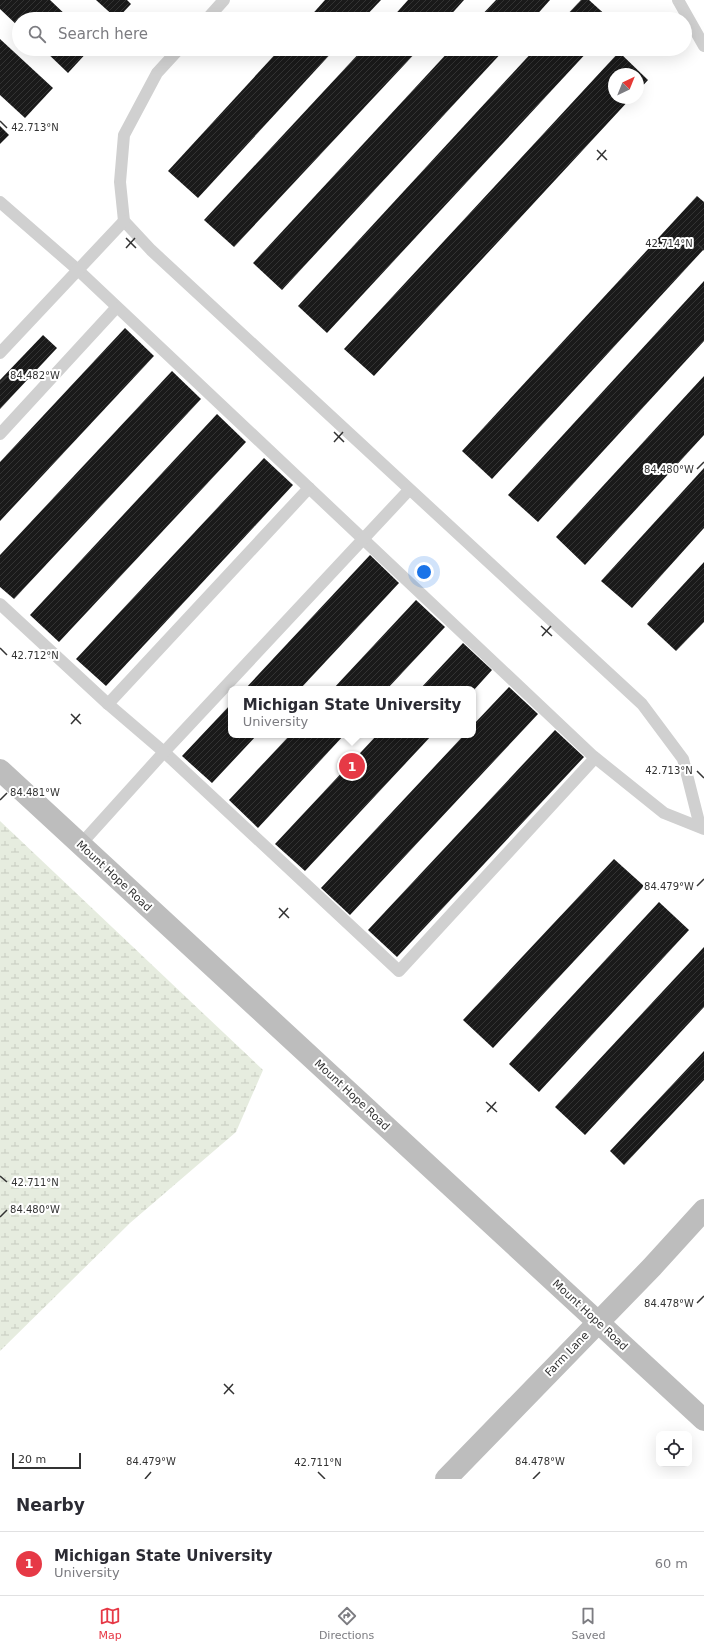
<!DOCTYPE html>
<html lang="en">
<head>
<meta charset="utf-8">
<style>
  :root { --surface:#fff; --page:#f7f7f7; --text:#2b2b33; --muted:#7c7c81; --line:#e1e1e2; --accent:#e63946 }
  body { margin:0; font-family:"DejaVu Sans",sans-serif; background:var(--page); color:var(--text) }
  .controls { position:absolute; right:12px; bottom:12px; display:grid; overflow:hidden; border-radius:8px; box-shadow:0 4px 16px #0002 }
  .controls button { width:36px; height:36px; display:grid; place-items:center; padding:0; border:0; border-bottom:1px solid var(--line); background:var(--surface); color:var(--text); font:20px sans-serif }
  .compass { position:absolute; left:608px; top:68px; width:36px; height:36px; border-radius:50%; background:var(--surface); box-shadow:0 4px 16px #0002; rotate:43deg }
  .scale { position:absolute; left:12px; bottom:10px; width:69px; box-sizing:border-box; padding-left:4px; border:2px solid #333; border-top:0; font-size:11px; line-height:14px; white-space:nowrap; color:#333; -webkit-text-stroke:3px #fff; paint-order:stroke }
  .you { position:absolute; left:424px; top:572px; width:14px; height:14px; margin:-10px; border:3px solid #fff; border-radius:50%; background:#1a73e8; box-shadow:0 0 0 6px #1a73e833 }
  .badge { display:grid; place-items:center; width:26px; height:26px; border-radius:50%; background:var(--accent); color:#fff; font-size:13px; font-weight:700 }
  .pin { position:absolute; translate:-50% -50%; border:2px solid #fff; box-shadow:0 1px 4px #0006 }
  .popup { position:absolute; left:228px; top:686px; width:248px; height:52px; box-sizing:border-box; display:grid; place-content:center; border-radius:8px; background:var(--surface); filter:drop-shadow(0 1px 3px #0005); font-size:13px; white-space:nowrap; color:var(--muted) }
  .popup b { font-size:15px; color:var(--text) }
  .popup::after { content:''; position:absolute; left:50%; top:100%; margin-left:-8px; border:8px solid transparent; border-top-color:var(--surface) }
  .list { margin:0; padding:0; list-style:none }
  h2 { display:flex; justify-content:space-between; align-items:center; height:52px; margin:0; padding:0 16px; font-size:17px }
  h2 small { font-size:13px; font-weight:400; color:var(--muted) }
  .list li { display:grid; grid-template-columns:26px 1fr auto; gap:12px; align-items:center; box-sizing:border-box; height:64px; padding:0 16px; border-top:1px solid var(--line) }
  .list b { display:block; font-size:15px; white-space:nowrap }
  .list p { margin:0; font-size:13px; white-space:nowrap; color:var(--muted) }
  .list em { font-size:13px; font-style:normal; color:var(--muted) }
  .icon { flex:none; width:22px; height:22px; fill:none; stroke:currentColor; stroke-width:2; stroke-linecap:round; stroke-linejoin:round }
  .map { position:relative; flex:none; width:704px; height:1479px; overflow:hidden }
  .search { position:absolute; background:var(--surface); box-shadow:0 4px 16px #0002; left:12px; right:12px; top:12px; height:44px; display:flex; align-items:center; gap:10px; box-sizing:border-box; padding:0 14px; border-radius:22px; color:var(--muted); font-size:15px }
  .sheet { height:116px; background:var(--surface) }
  nav { display:flex; justify-content:space-around; align-items:center; box-sizing:border-box; height:56px; border-top:1px solid var(--line); background:var(--surface); font-size:11px; color:var(--muted) }
  nav a { display:grid; justify-items:center; gap:2px }
  nav .on { color:var(--accent) }
  .map>svg:first-child { display:block }
  .wetland { fill:url(#wetland-marsh) }
  .building { fill:url(#building-hatch) }
  .lines { fill:none; stroke-linecap:round; stroke-linejoin:round }
  .lane { stroke:#d0d0d0; stroke-width:12 }
  .secondary { stroke:#bdbdbd; stroke-width:22 }
  .ticks { fill:none; stroke:#333; stroke-width:1.5 }
  .labels { text-anchor:middle; dominant-baseline:central; stroke-width:4; stroke-linejoin:round; paint-order:stroke }
  .street-label { font-size:11px; fill:#333; stroke:#fff }
  .ticks-label { font-size:10px; text-anchor:middle; fill:#333; stroke:#fff; stroke-width:4; stroke-linejoin:round; paint-order:stroke }
</style>
</head>
<body>
<div class="map">
<svg width="704" height="1479" viewBox="0 0 704 1479">
  <defs>
    <pattern id="wetland-marsh" width="20" height="14" patternUnits="userSpaceOnUse"><rect width="20" height="14" fill="#e6ecdf"/><path d="M1 5h8M5 5V1M11 12h8M15 12V8" fill="none" stroke="#c6cbc0"/></pattern>
    <pattern id="building-hatch" width="6" height="6" patternUnits="userSpaceOnUse"><rect width="6" height="6" fill="#1a1a1a"/><path d="M-1 1l2-2M0 6l6-6M5 7l2-2" fill="none" stroke="#333"/></pattern>
  </defs>
  <rect width="100%" height="100%" fill="#fff"/>
  <!-- wetland -->
  <polygon class="wetland" points="0,821 263,1070 236,1132 130,1223 0,1351"/>
  <!-- building -->
  <g class="building">
    <polygon points="0,0 50,0 70,19 19,19 19,27 0,9"/>
    <polygon points="96,0 127,0 131,4 117,19"/>
    <polygon points="325,0 381,0 363,19 308,19"/>
    <polygon points="408,0 464,0 447,19 391,19"/>
    <polygon points="496,0 550,0 533,19 478,19"/>
    <polygon points="581,0 589,0 610,19 563,19"/>
    <polygon points="0,39 53,88 25,118 0,95"/>
    <polygon points="43,49 90,49 68,73"/>
    <polygon points="280,49 335,49 198,198 168,171"/>
    <polygon points="363,49 419,49 234,247 204,220"/>
    <polygon points="451,49 505,49 282,290 253,263"/>
    <polygon points="535,49 590,49 327,333 298,306"/>
    <polygon points="619,52 648,80 638,91 638,74 614,74 614,98 631,98 374,376 344,349"/>
    <polygon points="0,126 9,135 0,144"/>
    <polygon points="697,196 704,202 704,249 492,479 462,451"/>
    <polygon points="704,281 704,341 538,522 508,495"/>
    <polygon points="125,328 154,356 0,521 0,462"/>
    <polygon points="43,335 57,348 0,409 0,380"/>
    <polygon points="172,371 201,399 14,599 0,587 0,555"/>
    <polygon points="704,376 704,435 585,565 556,537"/>
    <polygon points="217,414 246,442 59,642 30,615"/>
    <polygon points="264,458 293,485 106,686 76,659"/>
    <polygon points="704,468 704,528 632,608 601,581"/>
    <polygon points="370,555 399,583 300,689 245,689"/>
    <polygon points="704,562 704,622 676,651 647,624"/>
    <polygon points="416,600 445,627 387,689 333,689"/>
    <polygon points="463,643 492,670 473,691 473,689 420,689"/>
    <polygon points="509,687 538,714 350,915 321,888 464,735 473,735 473,725"/>
    <polygon points="231,704 231,735 257,735 212,783 182,756"/>
    <polygon points="555,730 584,757 397,957 368,930"/>
    <polygon points="290,735 344,735 258,828 229,800"/>
    <polygon points="377,735 432,735 305,871 275,844"/>
    <polygon points="614,859 644,886 493,1048 463,1020"/>
    <polygon points="659,902 689,930 539,1092 509,1064"/>
    <polygon points="704,947 704,1007 585,1135 555,1107"/>
    <polygon points="704,1051 704,1080 624,1165 610,1151"/>
  </g>
  <g class="lines">
    <!-- lane -->
    <g class="lane">
      <polyline points="678,0 704,46"/>
      <polyline points="207,19 224,0"/>
      <polyline points="179,49 157,73 124,135 120,182 124,221 151,250 642,704 683,759 700,826"/>
      <polyline points="0,202 78,270 593,756 664,813 704,829"/>
      <polyline points="0,353 124,221"/>
      <polyline points="0,434 116,308"/>
      <polyline points="0,604 108,704 164,752 399,971 595,758"/>
      <polyline points="108,704 309,488"/>
      <polyline points="80,845 164,752 409,490"/>
    </g>
    <!-- secondary -->
    <g class="secondary">
      <polyline points="0,770 704,1420"/>
      <polyline points="446,1479 652,1267 704,1210"/>
    </g>
  </g>
  <!-- ticks -->
  <path class="ticks" d="M0,121L7,128M597,150L607,160M597,160L606,150M126,238L136,248M697,244L704,250M126,248L135,238M0,383L7,376M334,432L344,442M334,442L343,432M697,469L704,462M541,626L552,636M542,636L551,626M0,648L7,655M71,714L81,724M71,724L80,714M697,771L704,778M0,800L7,793M697,886L704,879M279,908L289,918M279,918L288,908M486,1102L497,1112M487,1112L496,1102M0,1176L7,1182M0,1217L7,1210M697,1303L704,1296M224,1384L234,1394M224,1394L233,1384M318,1472L325,1479M145,1479L151,1472M533,1479L540,1472"/>
  <g class="labels">
    <!-- street labels -->
    <g class="street-label">
      <text transform="translate(114 876) rotate(43)">Mount Hope Road</text>
      <text transform="translate(352 1095) rotate(43)">Mount Hope Road</text>
      <text transform="translate(590 1315) rotate(43)">Mount Hope Road</text>
      <text transform="translate(567 1354) rotate(-46)">Farm Lane</text>
    </g>
  </g>
  <g class="ticks-label">
    <text x="35" y="131">42.713°N</text>
    <text x="669" y="247">42.714°N</text>
    <text x="35" y="379">84.482°W</text>
    <text x="669" y="473">84.480°W</text>
    <text x="35" y="659">42.712°N</text>
    <text x="669" y="774">42.713°N</text>
    <text x="35" y="796">84.481°W</text>
    <text x="669" y="890">84.479°W</text>
    <text x="35" y="1186">42.711°N</text>
    <text x="35" y="1213">84.480°W</text>
    <text x="669" y="1307">84.478°W</text>
    <text x="151" y="1465">84.479°W</text>
    <text x="540" y="1465">84.478°W</text>
    <text x="318" y="1466">42.711°N</text>
  </g>
</svg>
<div class="controls">
<button><svg class="icon" aria-label="locate" viewBox="0 0 24 24"><circle cx="12" cy="12" r="6"/><path d="M12 2v4M12 18v4M2 12h4M18 12h4"/></svg></button>
</div>
<svg class="compass" viewBox="-18 -18 36 36"><path d="M0-13l5 13h-10z" fill="#e53935"/><path d="M0 13l5-13h-10z" fill="#7c7c81"/></svg>
<div class="scale">20 m</div>
<div class="you"></div>
<div class="pin badge" style="left:352px;top:766px">1</div>
<div class="popup"><b>Michigan State University</b>University</div>
<div class="search"><svg class="icon" aria-label="search" viewBox="0 0 24 24"><circle cx="10" cy="10" r="6"/><path d="M15 15l6 6"/></svg>Search here</div>
</div>
<section class="sheet">
<h2>Nearby<small></small></h2>
<ul class="list">
<li><span class="badge">1</span><div><b>Michigan State University</b><p>University</p></div><em>60 m</em></li>
</ul>
</section>
<nav>
<a class="on"><svg class="icon" aria-label="map" viewBox="0 0 24 24"><path d="M3 6l6-2 6 2 6-2v14l-6 2-6-2-6 2zM9 4v14M15 6v14"/></svg>Map</a>
<a><svg class="icon" aria-label="directions" viewBox="0 0 24 24"><path d="M12 3l9 9-9 9-9-9zM9 14v-3h6M13 9l2 2-2 2"/></svg>Directions</a>
<a><svg class="icon" aria-label="saved" viewBox="0 0 24 24"><path d="M7 4h10v16l-5-4-5 4z"/></svg>Saved</a>
</nav>
</body>
</html>
